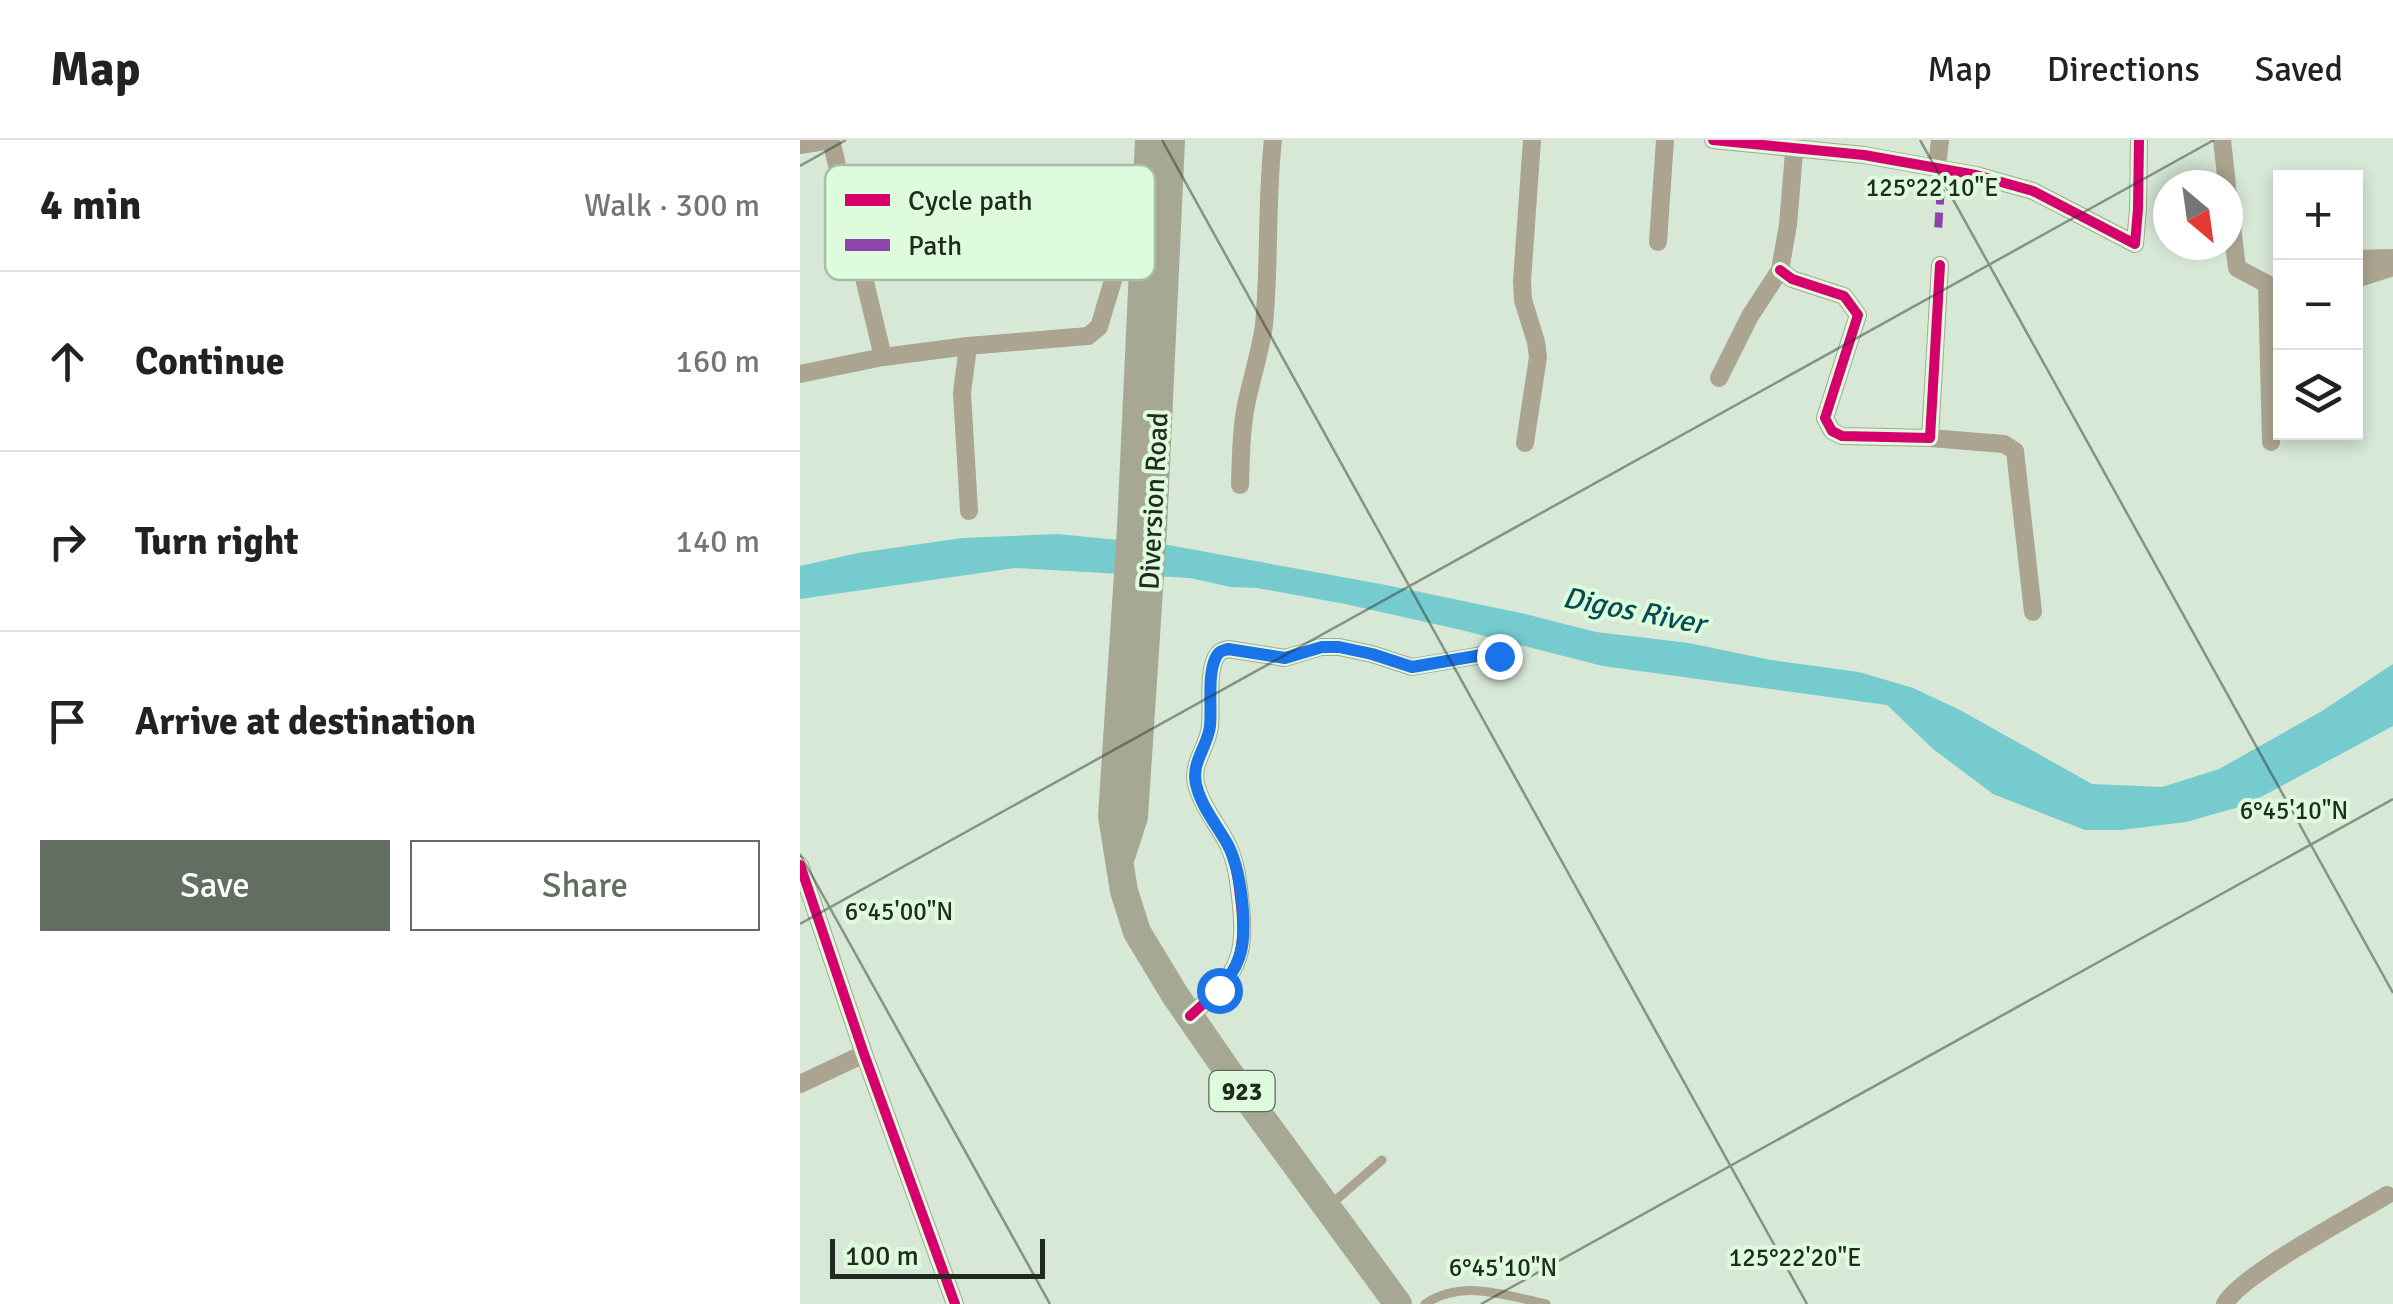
<!DOCTYPE html>
<html lang="en">
<head>
<meta charset="utf-8">
<style>
  :root { --surface:#fff; --page:#f2f2f2; --text:#222; --muted:#767676; --line:#e0e0e0; --accent:#616e61 }
  body { margin:0; font-family:Signika,sans-serif; background:var(--page); color:var(--text) }
  .controls { position:absolute; right:30px; top:30px; display:grid; overflow:hidden; border-radius:0px; box-shadow:0 5px 15px #0003 }
  .controls button { width:90px; height:90px; display:grid; place-items:center; padding:0; border:0; border-bottom:2px solid var(--line); background:var(--surface); color:var(--text); font:50px sans-serif }
  .compass { position:absolute; left:1353px; top:30px; width:90px; height:90px; border-radius:50%; background:var(--surface); box-shadow:0 5px 15px #0003; rotate:151deg }
  .scale { position:absolute; left:30px; bottom:25px; width:215px; box-sizing:border-box; padding-left:10px; border:5px solid #212c21; border-top:0; font-size:28px; line-height:35px; white-space:nowrap; color:#212c21; -webkit-text-stroke:8px #defcdd; paint-order:stroke }
  .stop { position:absolute; width:30px; height:30px; margin:-22px; border:8px solid #1a73e8; border-radius:50%; background:#fff }
  .stop.end { background:#1a73e8; border-color:#fff; box-shadow:0 2px 10px #0008 }
  .list { margin:0; padding:0; list-style:none }
  h2 { display:flex; justify-content:space-between; align-items:center; height:130px; margin:0; padding:0 40px; font-size:42px }
  h2 small { font-size:32px; font-weight:400; color:var(--muted) }
  .list li { display:grid; grid-template-columns:65px 1fr auto; gap:30px; align-items:center; box-sizing:border-box; height:180px; padding:0 40px; border-top:2px solid var(--line) }
  .list b { display:block; font-size:38px; white-space:nowrap }
  .list em { font-size:32px; font-style:normal; color:var(--muted) }
  .actions { display:flex; gap:20px; padding:30px 40px }
  .actions a { flex:1; padding:22px 0; border:2px solid var(--accent); border-radius:0px; text-align:center; font-size:35px; color:var(--accent) }
  .actions .main { background:var(--accent); color:#fff }
  .icon { flex:none; width:55px; height:55px; fill:none; stroke:currentColor; stroke-width:2; stroke-linecap:round; stroke-linejoin:round }
  .map { position:relative; flex:none; width:1593px; height:1164px; overflow:hidden }
  header { display:flex; align-items:center; gap:60px; box-sizing:border-box; height:140px; padding:0 50px; background:var(--surface); border-bottom:2px solid var(--line) }
  header strong { font-size:48px }
  nav { display:flex; gap:55px; margin-inline-start:auto; font-size:35px }
  main { display:flex }
  aside { flex:1; background:var(--surface) }
  .map>svg:first-child { display:block }
  .water { fill:#76cbce }
  .lines { fill:none; stroke-linecap:round; stroke-linejoin:round }
  .service { stroke:#aaa490; stroke-width:9 }
  .minor { stroke:#aaa490; stroke-width:18 }
  .trunk { stroke:#a7a894; stroke-width:28 }
  .quiet { stroke:#8e44ad; stroke-width:8; stroke-dasharray:15 8; stroke-linecap:butt }
  .cycleway-casing { stroke:#defcdd; stroke-width:16 }
  .cycleway { stroke:#d6006c; stroke-width:10 }
  .route { stroke:#1a73e8; stroke-width:12 }
  .ticks { fill:none; stroke:#212c21; stroke-width:2.5; stroke-opacity:0.45 }
  .labels { text-anchor:middle; dominant-baseline:central; stroke-width:8; stroke-linejoin:round; paint-order:stroke }
  .shield { fill:#defcdd; stroke:#5a6a59; stroke-width:2.5 }
  .shield-label { font-size:25px; font-weight:bold; fill:#212c21 }
  .street-label { font-size:28px; fill:#212c21; stroke:#defcdd }
  .water-label { font-size:30px; font-style:italic; fill:#064d53; stroke:#defcdd }
  .key { fill:#defcdd; stroke:#a5bea5; stroke-width:2.5 }
  .key-label { font-size:28px; fill:#212c21 }
  .ticks-label { font-size:25px; text-anchor:middle; fill:#212c21; stroke:#defcdd; stroke-width:8; stroke-linejoin:round; paint-order:stroke }
</style>
</head>
<body>
<header>
<strong>Map</strong>
<nav><a>Map</a><a>Directions</a><a>Saved</a></nav>
</header>
<main>
<aside>
<h2>4 min<small>Walk · 300 m</small></h2>
<ul class="list">
<li><svg class="icon" aria-label="ahead" viewBox="0 0 24 24"><path d="M12 20V5M6 11l6-6 6 6"/></svg><div><b>Continue</b></div><em>160 m</em></li>
<li><svg class="icon" aria-label="right" viewBox="0 0 24 24"><path d="M7 20v-9h11M14 6l5 5-5 5"/></svg><div><b>Turn right</b></div><em>140 m</em></li>
<li><svg class="icon" aria-label="arrive" viewBox="0 0 24 24"><path d="M6 21V4h12l-3 4 3 4H6"/></svg><div><b>Arrive at destination</b></div></li>
</ul>
<div class="actions"><a class="main">Save</a><a>Share</a></div>
</aside>
<div class="map">
<svg width="1593" height="1164" viewBox="0 0 1593 1164">
  <rect width="100%" height="100%" fill="#d7e8d7"/>
  <!-- water -->
  <polygon class="water" points="258,394 368,405 591,446 721,473 796,492 889,503 971,520 1059,532 1113,548 1160,570 1292,644 1362,647 1419,629 1522,571 1593,524 1593,586 1446,665 1386,682 1322,690 1285,690 1193,654 1133,609 1087,565 803,526 657,489 545,464 457,448 431,447 390,438 215,428 0,459 0,426 58,413 162,398"/>
  <g class="lines">
    <!-- service -->
    <g class="service">
      <polyline points="529,1066 582,1020"/>
      <path d="M625,1164C662,1139 705,1155 746,1164"/>
    </g>
    <!-- minor -->
    <g class="minor">
      <polyline points="31,0 83,217"/>
      <polyline points="913,0 1064,15 1176,35 1233,51 1335,104 1338,69 1339,0"/>
      <polyline points="1422,0 1427,45"/>
      <polyline points="0,5 31,0"/>
      <polyline points="1137,27 1140,0"/>
      <polyline points="1428,53 1437,128 1467,144"/>
      <polyline points="858,102 865,0"/>
      <polyline points="1556,119 1593,118"/>
      <polyline points="980,130 992,139 1044,156 1058,175 1025,278 1032,291 1042,296 1130,298 1140,125"/>
      <polyline points="1556,139 1593,127"/>
      <polyline points="1467,144 1471,302"/>
      <polyline points="168,206 162,253 169,371"/>
      <polyline points="0,234 83,217 168,206 288,196 299,187 323,107 342,71"/>
      <polyline points="919,238 950,176 980,130 988,85 995,0"/>
      <polyline points="1130,298 1204,304 1215,311 1233,472"/>
      <polyline points="725,303 738,217 736,202 723,160 722,141 732,0"/>
      <path d="M440,345C441,314 441,282 449,252C454,230 461,208 464,185C470,123 466,61 473,0"/>
      <polyline points="0,725 64,914 155,1164"/>
      <path d="M390,876C436,835 448,821 440,757C438,739 436,722 428,705C418,685 402,667 396,644C391,623 408,607 410,586C412,567 407,534 416,517C419,511 422,511 428,509L485,518L521,507H539L572,514L612,527L682,515L699,516"/>
      <polyline points="0,944 64,914"/>
      <path d="M1425,1164C1439,1136 1554,1075 1587,1055"/>
    </g>
    <!-- trunk -->
    <g class="trunk">
      <polyline points="349,0 331,388 312,676 324,751 337,792 375,855 436,943 598,1164"/>
      <polyline points="322,714 334,677 353,390 371,0"/>
    </g>
    <!-- quiet -->
    <polyline class="quiet" points="1137,27 1141,47 1138,90"/>
    <!-- cycleway casing -->
    <g class="cycleway-casing">
      <g id="cycleway">
        <polyline points="913,0 1064,15 1176,35 1233,51 1335,104 1338,69 1339,0"/>
        <polyline points="980,130 992,139 1044,156 1058,175 1025,278 1032,291 1042,296 1130,298 1140,125"/>
        <polyline points="0,725 64,914 155,1164"/>
        <path d="M390,876C436,835 448,821 440,757C438,739 436,722 428,705C418,685 402,667 396,644C391,623 408,607 410,586C412,567 407,534 416,517C419,511 422,511 428,509L485,518L521,507H539L572,514L612,527L682,515L699,516"/>
      </g>
    </g>
    <!-- cycleway -->
    <use href="#cycleway" class="cycleway"/>
  </g>
  <g class="lines">
    <!-- route -->
    <path class="route" d="M419,850C427,840 435,830 439,818C449,791 441,731 428,705C417,685 401,667 396,644C391,622 408,606 410,586C412,567 407,534 416,517C419,511 422,511 428,509L485,518L522,507H539L572,514L612,527L682,515L699,516"/>
  </g>
  <!-- ticks -->
  <path class="ticks" d="M362,0L1007,1164M1120,0L1593,853M0,26L46,0M0,714L250,1164M0,784L1414,0M681,1164L1593,659"/>
  <g class="labels">
    <!-- shield labels -->
    <rect class="shield" x="409.5" y="931" width="65" height="40" rx="8"/>
    <g class="shield-label">
      <text x="442" y="951">923</text>
    </g>
    <!-- street labels -->
    <g class="street-label">
      <text transform="translate(354 361) rotate(-87)">Diversion Road</text>
    </g>
    <!-- water labels -->
    <g class="water-label">
      <text transform="translate(834 471) rotate(11)">Digos River</text>
    </g>
  </g>
  <!-- legend -->
  <rect x="25" y="25" width="330" height="115" rx="15" class="key"/>
  <rect x="45" y="54" width="45" height="12" fill="#d6006c"/>
  <rect x="45" y="99" width="45" height="12" fill="#8e44ad"/>
  <g class="key-label">
    <text x="108" y="70">Cycle path</text>
    <text x="108" y="115">Path</text>
  </g>
  <g class="ticks-label">
    <text x="1132" y="56">125°22'10"E</text>
    <text x="1494" y="679">6°45'10"N</text>
    <text x="99" y="780">6°45'00"N</text>
    <text x="995" y="1126">125°22'20"E</text>
    <text x="703" y="1136">6°45'10"N</text>
  </g>
</svg>
<div class="controls">
<button>+</button>
<button>−</button>
<button><svg class="icon" aria-label="layers" viewBox="0 0 24 24"><path d="M12 4l9 5-9 5-9-5zM3 14l9 5 9-5"/></svg></button>
</div>
<svg class="compass" viewBox="-18 -18 36 36"><path d="M0-13l5 13h-10z" fill="#e53935"/><path d="M0 13l5-13h-10z" fill="#767676"/></svg>
<div class="scale">100 m</div>
<div class="stop" style="left:419px;top:850px"></div>
<div class="stop end" style="left:699px;top:516px"></div>
</div>
</main>
</body>
</html>
